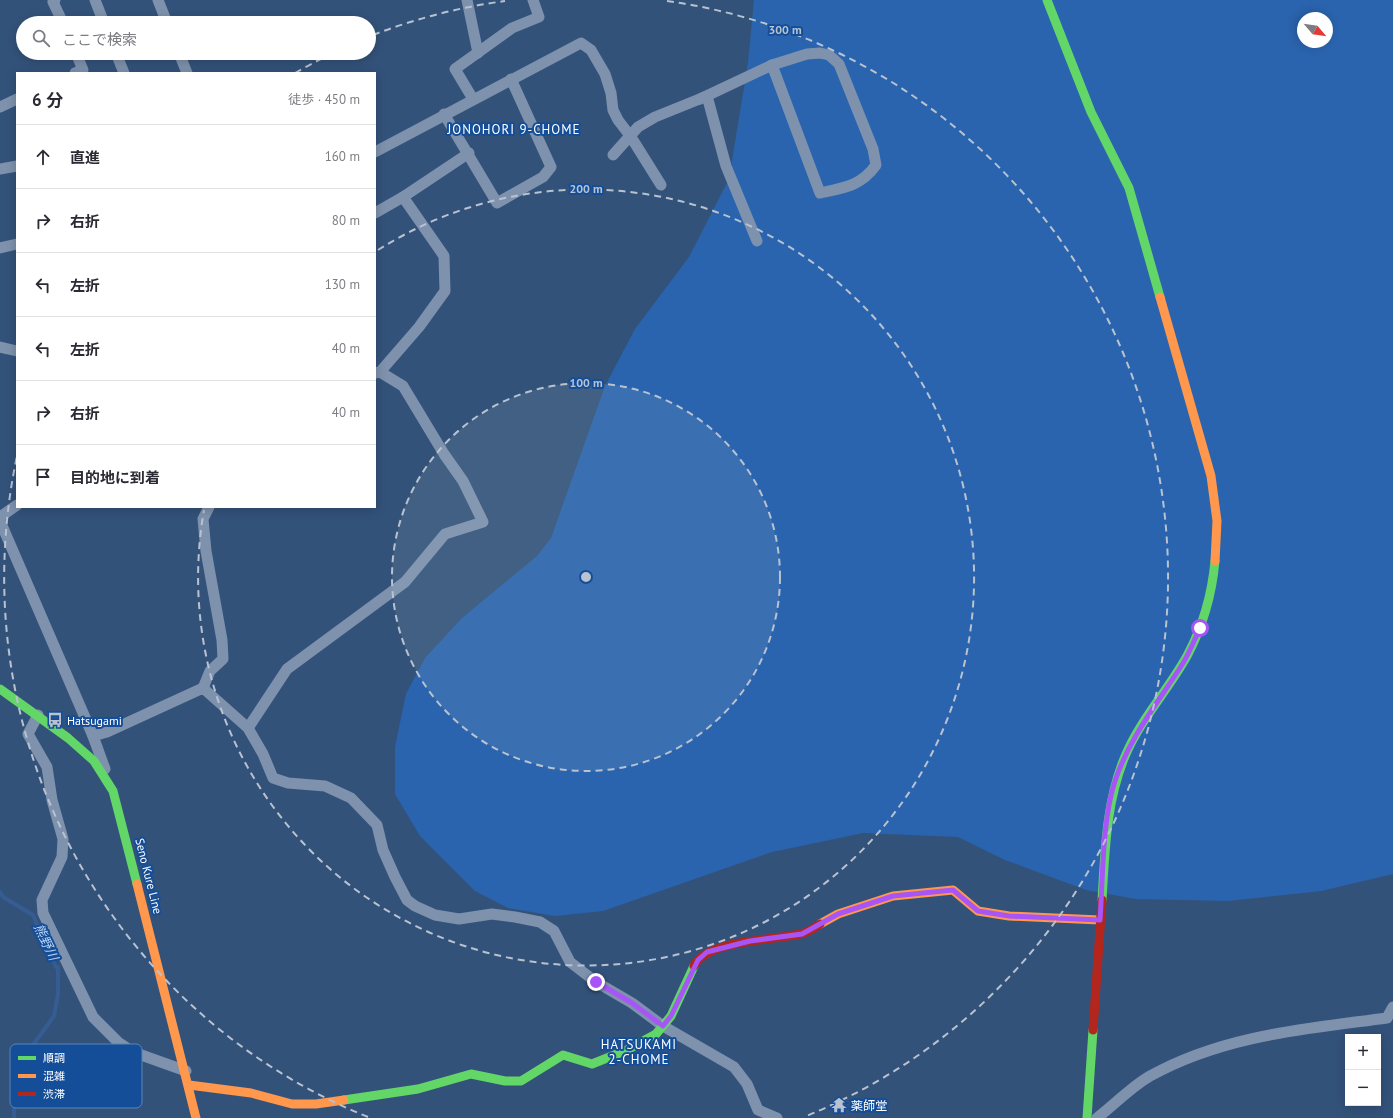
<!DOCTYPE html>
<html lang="ja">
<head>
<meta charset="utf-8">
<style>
  :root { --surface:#fff; --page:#f7f7f7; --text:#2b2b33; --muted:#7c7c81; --line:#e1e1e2 }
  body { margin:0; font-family:"PT Sans","Noto Sans JP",sans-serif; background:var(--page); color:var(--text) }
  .controls { position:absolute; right:12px; bottom:12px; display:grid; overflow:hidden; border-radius:0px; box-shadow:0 2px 10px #0003 }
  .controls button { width:36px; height:36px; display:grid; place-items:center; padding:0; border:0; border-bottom:1px solid var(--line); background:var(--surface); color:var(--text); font:20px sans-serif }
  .compass { position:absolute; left:1297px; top:12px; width:36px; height:36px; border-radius:50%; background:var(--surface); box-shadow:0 2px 10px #0003; rotate:119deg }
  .stop { position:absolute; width:12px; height:12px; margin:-9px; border:3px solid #a855f7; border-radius:50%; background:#fff }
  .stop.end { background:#a855f7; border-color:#fff; box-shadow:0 1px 4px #0008 }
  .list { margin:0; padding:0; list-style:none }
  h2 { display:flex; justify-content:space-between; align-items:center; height:52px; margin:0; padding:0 16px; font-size:17px }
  h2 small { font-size:13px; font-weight:400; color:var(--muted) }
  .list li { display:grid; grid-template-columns:26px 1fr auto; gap:12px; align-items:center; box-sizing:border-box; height:64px; padding:0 16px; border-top:1px solid var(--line) }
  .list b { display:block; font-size:15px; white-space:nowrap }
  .list em { font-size:13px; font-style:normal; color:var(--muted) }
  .icon { flex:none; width:22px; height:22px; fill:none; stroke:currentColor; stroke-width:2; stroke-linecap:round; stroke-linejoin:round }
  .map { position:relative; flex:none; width:1393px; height:1118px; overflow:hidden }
  .search { position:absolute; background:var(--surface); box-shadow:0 2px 10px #0003; left:16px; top:16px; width:360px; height:44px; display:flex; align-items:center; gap:10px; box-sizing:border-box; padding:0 14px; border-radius:22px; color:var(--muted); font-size:15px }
  .panel { position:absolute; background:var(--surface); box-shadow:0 2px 10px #0003; left:16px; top:72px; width:360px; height:436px; border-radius:0px }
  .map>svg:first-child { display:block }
  .green { fill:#2a64ae; fill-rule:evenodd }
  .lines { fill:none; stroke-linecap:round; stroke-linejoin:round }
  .stream { stroke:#365d93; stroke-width:4 }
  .street { stroke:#7e92ad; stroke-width:11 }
  .fast { stroke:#63d668; stroke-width:9 }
  .slow { stroke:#ff974d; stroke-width:9 }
  .jam { stroke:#b3261e; stroke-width:9 }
  .route { stroke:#a855f7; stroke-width:5 }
  .ring { fill:none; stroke:#b8c2d0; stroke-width:2; stroke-dasharray:7 5 }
  .labels { text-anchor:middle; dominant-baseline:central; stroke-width:4; stroke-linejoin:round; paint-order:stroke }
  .poi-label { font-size:12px; fill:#fff; stroke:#154e98; text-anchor:start }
  .street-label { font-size:12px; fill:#fff; stroke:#154e98 }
  .neighbourhood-label { font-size:13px; letter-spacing:1px; fill:#fff; stroke:#154e98 }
  .water-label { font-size:13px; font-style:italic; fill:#b5d3f9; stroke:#154e98 }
  .key { fill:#154e98; stroke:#5b83b7; stroke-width:1 }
  .key-label { font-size:11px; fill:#fff }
  .centre { fill:#b8c2d0; stroke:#154e98; stroke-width:2 }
  .ring-label { font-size:12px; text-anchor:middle; font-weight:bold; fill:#b8c2d0; stroke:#154e98; stroke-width:4; stroke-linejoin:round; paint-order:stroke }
</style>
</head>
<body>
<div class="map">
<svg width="1393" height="1118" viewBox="0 0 1393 1118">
  <rect width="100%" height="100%" fill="#33527a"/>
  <!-- green -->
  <path class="green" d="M754,0H1393V874L1321,891L1228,901L1136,899L1086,890L1005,860L958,837L863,833L772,852L603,911L555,916L508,908L475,891L420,836L395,794V747L406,694L425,658L462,618L537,556L551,538L605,386L635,329L689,257L729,179L748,63ZM1303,18H1327V42H1303Z"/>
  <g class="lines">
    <!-- stream -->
    <polyline class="stream" points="0,892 3,897 33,915 56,967 58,967 58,994 54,1016 25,1056 14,1091 14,1118"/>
    <!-- street -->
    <g class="street">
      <polyline points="55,0 53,2 63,23"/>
      <polyline points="95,0 104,23"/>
      <polyline points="158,0 167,23"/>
      <polyline points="467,0 478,53"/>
      <polyline points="116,53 124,73"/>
      <polyline points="179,53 187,73"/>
      <path d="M820,53L829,55L839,64L873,149L876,165C861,186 844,188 820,193L772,65L807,54Z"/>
      <polyline points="75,73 83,70 76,53"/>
      <polyline points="707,96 726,166 757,241"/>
      <polyline points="473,99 455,69 512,28 539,17 533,0"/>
      <polyline points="700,99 772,65"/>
      <polyline points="0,107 17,99"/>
      <polyline points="444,114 497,203 543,177 551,167 511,79"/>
      <polyline points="375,152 581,43 591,50 605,74 611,93 613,110 618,120 631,137 661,185"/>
      <polyline points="613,155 638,127 655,117 707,96"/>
      <polyline points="0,169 17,166"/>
      <polyline points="375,213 403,197 469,153"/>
      <polyline points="0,248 17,244"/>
      <polyline points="0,347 17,351"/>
      <polyline points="375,373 380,372 419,327 445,291 444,256 403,197"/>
      <polyline points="0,517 17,505"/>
      <polyline points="0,521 93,736 105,769"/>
      <polyline points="203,688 210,671 223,659 222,640 206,551 203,519 209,507"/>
      <polyline points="38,715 28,734 47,767 52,800 63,839 62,857 42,900 43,913 93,1017 118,1042 133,1052 186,1071"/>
      <polyline points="248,728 287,669 405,582 445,534 483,522 463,481 444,454 403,386 380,372"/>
      <polyline points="93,736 107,732 203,688 248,728 263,754 273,778 288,783 325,786 351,798 377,825 383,850 395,877 407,900 415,906 435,915 459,919 492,914 515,917 540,922 554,931 570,962 596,982 632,1003 663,1026 734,1067 747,1084 758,1110 777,1118"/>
      <path d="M1097,1118C1114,1105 1131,1087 1150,1076C1224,1035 1305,1029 1387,1018L1393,1007"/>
    </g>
    <!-- fast -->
    <g class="fast">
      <polyline points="1047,0 1091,112 1129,188 1160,297"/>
      <polyline points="0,689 68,738 94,761 113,791 137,884"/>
      <path d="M1102,900C1105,851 1106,800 1126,754C1141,719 1168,690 1187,656C1203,626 1212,594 1215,561"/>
      <polyline points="344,1100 418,1089 471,1074 505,1081 521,1081 563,1055 592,1064 627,1050 656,1034 671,1016 694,966"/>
      <polyline points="1087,1118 1093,1030"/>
    </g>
    <!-- slow -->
    <g class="slow">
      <polyline points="1160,297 1211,476 1217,521 1215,561"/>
      <polyline points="137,884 196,1118"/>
      <polyline points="820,924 838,914 893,896 953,890 978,911 1009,916 1100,920"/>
      <polyline points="189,1085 251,1093 292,1104 316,1104 344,1100"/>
    </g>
    <!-- jam -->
    <g class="jam">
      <path d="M694,966C706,940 774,940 800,934C807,933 814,928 820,924"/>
      <polyline points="1093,1030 1102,900"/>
    </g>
  </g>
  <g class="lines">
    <!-- route -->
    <path class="route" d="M596,982L632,1003L663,1026L671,1016L698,960L707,952L750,941L802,934L838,914L893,896L953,890L978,911L1009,916L1100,920C1103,878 1102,820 1115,781C1129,739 1156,705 1180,668C1188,656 1194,641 1200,628"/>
  </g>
  <!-- distance rings -->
  <circle cx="586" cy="577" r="194" fill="#b8c2d0" fill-opacity=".12"/>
  <g class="ring">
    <circle cx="586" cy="577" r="194"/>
    <path d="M378 250A388 388 0 1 1 204 510"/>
    <path d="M368 1117A582 582 0 0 1 17 456M295 73A582 582 0 0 1 331 54M373 35A582 582 0 0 1 505 1M667 1A582 582 0 0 1 804 1117"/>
  </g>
  <!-- icons -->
  <defs>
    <g id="bus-bare" transform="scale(1.2)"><path d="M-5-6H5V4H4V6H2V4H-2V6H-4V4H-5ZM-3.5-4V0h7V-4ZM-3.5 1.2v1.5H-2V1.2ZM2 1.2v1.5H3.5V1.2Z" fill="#b8c2d0" stroke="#154e98" stroke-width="2.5" paint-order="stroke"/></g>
    <g id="temple-bare" transform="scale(1.2)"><path d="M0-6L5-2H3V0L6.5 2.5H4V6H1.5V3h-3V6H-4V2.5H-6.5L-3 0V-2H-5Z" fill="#b8c2d0" stroke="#154e98" stroke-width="2.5" paint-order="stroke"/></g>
  </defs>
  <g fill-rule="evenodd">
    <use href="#bus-bare" x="55" y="720"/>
    <use href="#temple-bare" x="839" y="1105"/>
  </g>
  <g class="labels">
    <!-- poi labels -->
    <g class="poi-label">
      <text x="67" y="720">Hatsugami</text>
      <text x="851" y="1105">薬師堂</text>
    </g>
    <!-- street labels -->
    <g class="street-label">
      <text transform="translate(149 876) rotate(76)">Seno Kure Line</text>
    </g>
    <!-- neighbourhood labels -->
    <g class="neighbourhood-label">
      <text x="514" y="129">JONOHORI 9-CHOME</text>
      <text x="639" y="1044">HATSUKAMI<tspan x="639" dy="15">2-CHOME</tspan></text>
    </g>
    <!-- water labels -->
    <g class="water-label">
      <text transform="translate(46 942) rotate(64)">熊野川</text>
    </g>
  </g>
  <!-- legend -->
  <rect x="10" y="1044" width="132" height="64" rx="6" class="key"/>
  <rect x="18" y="1056" width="18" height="4" fill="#63d668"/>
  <rect x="18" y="1074" width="18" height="4" fill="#ff974d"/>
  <rect x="18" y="1092" width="18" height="4" fill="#b3261e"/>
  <g class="key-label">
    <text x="43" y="1062">順調</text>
    <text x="43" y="1080">混雑</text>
    <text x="43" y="1098">渋滞</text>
  </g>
  <circle cx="586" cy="577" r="6" class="centre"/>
  <g class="ring-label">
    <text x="785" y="34">300 m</text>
    <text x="586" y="193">200 m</text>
    <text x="586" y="387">100 m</text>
  </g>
</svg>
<div class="controls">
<button>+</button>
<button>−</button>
</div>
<svg class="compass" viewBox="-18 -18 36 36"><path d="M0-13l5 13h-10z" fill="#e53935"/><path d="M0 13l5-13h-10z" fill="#7c7c81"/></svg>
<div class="stop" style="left:1200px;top:628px"></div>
<div class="stop end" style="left:596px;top:982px"></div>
<div class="search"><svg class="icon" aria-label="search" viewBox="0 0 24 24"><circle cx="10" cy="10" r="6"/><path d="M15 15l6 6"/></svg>ここで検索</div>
<section class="panel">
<h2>6 分<small>徒歩 · 450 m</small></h2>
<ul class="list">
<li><svg class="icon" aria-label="ahead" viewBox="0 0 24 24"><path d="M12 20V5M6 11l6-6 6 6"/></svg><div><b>直進</b></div><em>160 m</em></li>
<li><svg class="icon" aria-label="right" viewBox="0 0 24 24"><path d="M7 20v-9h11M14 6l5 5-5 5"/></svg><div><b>右折</b></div><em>80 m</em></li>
<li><svg class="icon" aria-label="left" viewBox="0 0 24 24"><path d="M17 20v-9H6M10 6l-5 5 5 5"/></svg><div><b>左折</b></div><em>130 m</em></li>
<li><svg class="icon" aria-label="left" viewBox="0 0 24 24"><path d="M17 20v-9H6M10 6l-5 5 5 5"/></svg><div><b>左折</b></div><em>40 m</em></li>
<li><svg class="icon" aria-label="right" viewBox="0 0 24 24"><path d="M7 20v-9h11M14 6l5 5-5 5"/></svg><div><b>右折</b></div><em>40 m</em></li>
<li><svg class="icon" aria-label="arrive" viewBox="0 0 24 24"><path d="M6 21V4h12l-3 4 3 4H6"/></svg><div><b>目的地に到着</b></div></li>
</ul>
</section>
</div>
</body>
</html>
